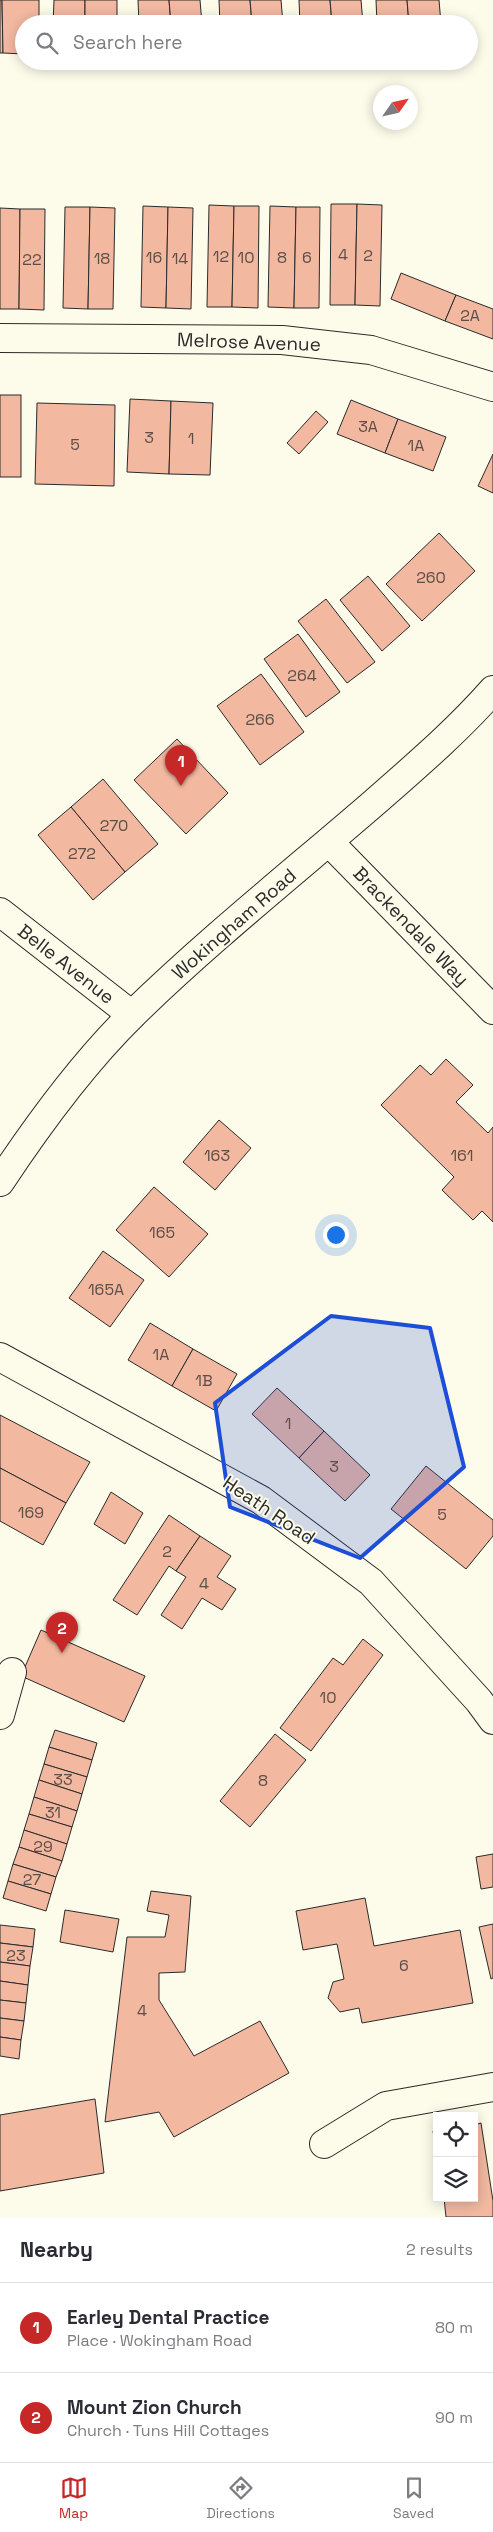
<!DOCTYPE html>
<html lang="en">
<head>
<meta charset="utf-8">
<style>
  :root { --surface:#fff; --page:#f7f7f7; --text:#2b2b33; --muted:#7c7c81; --line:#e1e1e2; --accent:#c62828 }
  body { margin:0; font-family:"Space Grotesk",sans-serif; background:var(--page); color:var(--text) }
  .controls { position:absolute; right:15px; bottom:15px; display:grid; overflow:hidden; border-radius:0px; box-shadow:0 2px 12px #0003 }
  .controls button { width:45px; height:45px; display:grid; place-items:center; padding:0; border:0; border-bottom:1px solid var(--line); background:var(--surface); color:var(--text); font:25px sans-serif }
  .compass { position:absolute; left:373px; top:85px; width:45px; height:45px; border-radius:50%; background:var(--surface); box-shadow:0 2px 12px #0003; rotate:56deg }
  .you { position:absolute; left:335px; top:1234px; width:18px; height:18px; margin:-12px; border:4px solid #fff; border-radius:50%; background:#1a73e8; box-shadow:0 0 0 8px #1a73e833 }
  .badge { display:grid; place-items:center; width:32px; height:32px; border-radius:50%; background:var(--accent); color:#fff; font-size:16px; font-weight:700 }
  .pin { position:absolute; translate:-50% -41px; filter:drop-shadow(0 1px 2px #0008) }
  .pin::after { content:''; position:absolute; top:26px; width:18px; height:15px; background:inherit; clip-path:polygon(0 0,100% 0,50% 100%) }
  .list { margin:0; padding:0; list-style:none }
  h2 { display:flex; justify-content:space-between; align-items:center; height:65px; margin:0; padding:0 20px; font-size:21px }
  h2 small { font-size:16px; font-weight:400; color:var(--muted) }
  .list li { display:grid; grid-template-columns:32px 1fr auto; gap:15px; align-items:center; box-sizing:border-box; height:90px; padding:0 20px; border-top:1px solid var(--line) }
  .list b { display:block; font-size:19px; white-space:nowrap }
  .list p { margin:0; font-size:16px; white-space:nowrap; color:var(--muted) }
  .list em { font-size:16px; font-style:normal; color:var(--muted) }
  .icon { flex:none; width:28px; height:28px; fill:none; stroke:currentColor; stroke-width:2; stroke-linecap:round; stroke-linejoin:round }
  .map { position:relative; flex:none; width:493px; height:2217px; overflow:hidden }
  .search { position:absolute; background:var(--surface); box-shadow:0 2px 12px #0003; left:15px; right:15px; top:15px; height:55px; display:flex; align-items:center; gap:12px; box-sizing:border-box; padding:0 18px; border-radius:28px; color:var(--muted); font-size:19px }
  .sheet { height:245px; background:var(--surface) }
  nav { display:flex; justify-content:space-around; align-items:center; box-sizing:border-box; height:70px; border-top:1px solid var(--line); background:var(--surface); font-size:14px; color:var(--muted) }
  nav a { display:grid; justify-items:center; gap:2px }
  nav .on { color:var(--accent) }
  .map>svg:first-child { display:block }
  .building { fill:#f2b8a0; stroke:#2b2b2b }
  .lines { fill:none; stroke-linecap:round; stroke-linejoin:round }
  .street-casing { stroke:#2b2b2b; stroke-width:30 }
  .primary-casing { stroke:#2b2b2b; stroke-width:30 }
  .street { stroke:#fdfbea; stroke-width:28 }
  .primary { stroke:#fdfbea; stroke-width:28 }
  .marked { fill:#1d4ed8; fill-opacity:0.2; stroke:#1d4ed8; stroke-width:4; stroke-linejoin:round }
  .labels { text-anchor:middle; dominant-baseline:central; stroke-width:4; stroke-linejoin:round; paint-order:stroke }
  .number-label { font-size:16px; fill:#5d4e48 }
  .street-label { font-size:19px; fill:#2b2b2b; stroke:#fdfbea }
</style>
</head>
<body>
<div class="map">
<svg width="493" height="2217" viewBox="0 0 493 2217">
  <rect width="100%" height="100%" fill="#fdfbea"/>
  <!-- building -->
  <g class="building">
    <polygon points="0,0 2,0 3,53 0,53"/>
    <polygon points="2,0 39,0 39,24 24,24 24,54 3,53"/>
    <polygon points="54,0 85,0 85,24 53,24"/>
    <rect x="85" y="0" width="32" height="24"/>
    <polygon points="138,0 169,0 171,24 139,24"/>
    <polygon points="169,0 200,0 202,24 171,24"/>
    <polygon points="219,0 250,0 252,24 220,24"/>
    <polygon points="250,0 281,0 283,24 252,24"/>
    <polygon points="299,0 330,0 332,24 300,24"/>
    <polygon points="330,0 361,0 363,24 332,24"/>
    <polygon points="376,0 407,0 409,24 377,24"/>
    <polygon points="407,0 439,0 441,24 409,24"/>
    <polygon points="331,204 357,204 355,305 330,305"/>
    <polygon points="357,204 382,205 380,306 355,305"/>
    <polygon points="209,205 234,206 232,307 207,307"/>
    <polygon points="143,206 168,207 166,308 141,307"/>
    <polygon points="234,206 259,206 258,308 232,307"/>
    <polygon points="270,206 296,207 294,308 268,307"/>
    <polygon points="65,207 90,207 88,309 63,308"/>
    <polygon points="90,207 115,208 113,309 88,309"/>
    <polygon points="168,207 193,208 191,309 166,308"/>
    <polygon points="296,207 320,207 319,308 294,308"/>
    <polygon points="0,208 20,209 19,309 0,309"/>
    <polygon points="20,209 45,209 44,310 19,309"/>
    <polygon points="401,273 456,295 445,321 391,299"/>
    <polygon points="456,295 493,309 493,339 445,321"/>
    <rect x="0" y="395" width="21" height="82"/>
    <polygon points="130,399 171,401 169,474 127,472"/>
    <polygon points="351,400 398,419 385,453 337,434"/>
    <polygon points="171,401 213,403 210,475 169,474"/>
    <polygon points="37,403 115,405 114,486 35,484"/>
    <polygon points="316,411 328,422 299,454 287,443"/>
    <polygon points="398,419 446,437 433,471 385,453"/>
    <polygon points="493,454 493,493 478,486"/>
    <polygon points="439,533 475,571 422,621 386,584"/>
    <polygon points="368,576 410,626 382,651 340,600"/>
    <polygon points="326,599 375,662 347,683 298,621"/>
    <polygon points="298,634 340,692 306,717 264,659"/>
    <polygon points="261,674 304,732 260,765 217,706"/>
    <polygon points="177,739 228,793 186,834 134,780"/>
    <polygon points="103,779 158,844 125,872 71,807"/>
    <polygon points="71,807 125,872 93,900 38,835"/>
    <polygon points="446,1059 473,1085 456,1102 488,1133 493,1127 493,1222 482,1211 473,1220 442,1190 454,1177 381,1105 420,1065 431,1075"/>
    <polygon points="219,1120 251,1148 215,1190 183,1162"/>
    <polygon points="154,1187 208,1234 169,1277 116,1230"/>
    <polygon points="103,1251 144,1280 110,1327 69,1298"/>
    <polygon points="150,1323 193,1349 172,1386 128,1360"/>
    <polygon points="193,1349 237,1374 216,1411 172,1386"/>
    <polygon points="277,1388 324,1431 299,1458 252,1414"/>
    <polygon points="0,1415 90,1462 66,1503 0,1468"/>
    <polygon points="324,1431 370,1475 345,1501 299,1458"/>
    <polygon points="426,1466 493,1520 493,1536 466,1569 391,1509"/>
    <polygon points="0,1468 66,1503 43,1545 0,1521"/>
    <polygon points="111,1492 143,1513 125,1544 94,1524"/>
    <polygon points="169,1515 200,1536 176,1571 169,1566 137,1615 113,1600"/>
    <polygon points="200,1536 231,1556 217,1577 236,1589 222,1610 202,1598 182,1629 161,1615 186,1577 176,1571"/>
    <polygon points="41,1630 145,1676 124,1722 21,1676"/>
    <polygon points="363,1639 383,1655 311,1751 280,1728 333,1658 343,1665"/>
    <polygon points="55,1730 97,1743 92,1760 49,1747"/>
    <polygon points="275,1734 306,1760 250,1827 220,1801"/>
    <polygon points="49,1747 92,1760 87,1777 44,1764"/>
    <polygon points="44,1764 87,1777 82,1794 39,1780"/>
    <polygon points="39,1780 82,1794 77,1811 34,1797"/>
    <polygon points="34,1797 77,1811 72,1827 29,1814"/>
    <polygon points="29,1814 72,1827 67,1844 24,1830"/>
    <polygon points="24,1830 67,1844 62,1861 19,1847"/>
    <polygon points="19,1847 62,1861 56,1877 13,1864"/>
    <polygon points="493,1854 493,1887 481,1889 476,1857"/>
    <polygon points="13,1864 56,1877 51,1894 8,1881"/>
    <polygon points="8,1881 51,1894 46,1911 3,1898"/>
    <polygon points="151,1891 191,1896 185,1972 159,1973 159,2000 194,2056 260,2021 289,2073 174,2137 159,2112 105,2122 127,1937 165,1937 169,1915 147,1911"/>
    <polygon points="365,1898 374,1946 460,1930 473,2003 362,2023 359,2008 340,2012 328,1998 333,1982 344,1979 337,1944 303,1950 296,1911"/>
    <polygon points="65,1910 119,1919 113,1952 60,1942"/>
    <polygon points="493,1924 493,1978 491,1979 479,1927"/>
    <polygon points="0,1925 35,1929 33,1947 0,1943"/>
    <polygon points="0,1943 33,1947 30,1966 0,1962"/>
    <polygon points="0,1962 30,1966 28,1985 0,1981"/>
    <polygon points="0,1981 28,1985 26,2003 0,2000"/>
    <polygon points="0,2000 26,2003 24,2021 0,2018"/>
    <polygon points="0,2018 24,2021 21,2040 0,2037"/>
    <polygon points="0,2037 21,2040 19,2059 0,2056"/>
    <polygon points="95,2099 104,2173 0,2191 0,2115"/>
    <polygon points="481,2123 493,2201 493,2217 446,2217 444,2198 474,2198 474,2125"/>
    <polygon points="437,2130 437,2153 433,2131"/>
  </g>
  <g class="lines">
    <!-- street casing -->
    <g class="street-casing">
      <g id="street">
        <polyline points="0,338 282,340 371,350 493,387"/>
        <polyline points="329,842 493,1010"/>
        <polyline points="0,912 132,1015"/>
        <polyline points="0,1357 261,1500 371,1582 479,1701 493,1720"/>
        <polyline points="0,1715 12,1672"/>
        <polyline points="324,2144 386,2106 493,2087"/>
      </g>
    </g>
    <!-- primary casing -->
    <g class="primary-casing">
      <path id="primary" d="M0,1182C39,1123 83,1063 133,1014C210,939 294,872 375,802C416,766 457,731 493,690"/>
    </g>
    <!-- street -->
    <use href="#street" class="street"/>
    <!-- primary -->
    <use href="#primary" class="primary"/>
  </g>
  <!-- marked area -->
  <path class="marked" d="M331,1316L430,1328L464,1467L360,1558L230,1507L215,1403Z"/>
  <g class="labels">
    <!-- number labels -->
    <g class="number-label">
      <text x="343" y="254">4</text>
      <text x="368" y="255">2</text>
      <text x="221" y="256">12</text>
      <text x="154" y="257">16</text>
      <text x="246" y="257">10</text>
      <text x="282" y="257">8</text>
      <text x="307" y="257">6</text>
      <text x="102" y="258">18</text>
      <text x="180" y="258">14</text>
      <text x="32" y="259">22</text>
      <text x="470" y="315">2A</text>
      <text x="368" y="426">3A</text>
      <text x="149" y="437">3</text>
      <text x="191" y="438">1</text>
      <text x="75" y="444">5</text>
      <text x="416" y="445">1A</text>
      <text x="431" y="577">260</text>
      <text x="302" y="675">264</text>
      <text x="260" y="719">266</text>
      <text x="114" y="825">270</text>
      <text x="82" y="853">272</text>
      <text x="217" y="1155">163</text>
      <text x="462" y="1155">161</text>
      <text x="162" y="1232">165</text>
      <text x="106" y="1289">165A</text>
      <text x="161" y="1354">1A</text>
      <text x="204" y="1380">1B</text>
      <text x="288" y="1423">1</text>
      <text x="334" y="1466">3</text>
      <text x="31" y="1512">169</text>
      <text x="442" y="1514">5</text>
      <text x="167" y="1551">2</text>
      <text x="204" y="1583">4</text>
      <text x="328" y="1697">10</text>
      <text x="63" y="1779">33</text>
      <text x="263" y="1780">8</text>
      <text x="53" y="1812">31</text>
      <text x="43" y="1846">29</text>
      <text x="32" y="1879">27</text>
      <text x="16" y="1955">23</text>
      <text x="404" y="1965">6</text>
      <text x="142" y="2010">4</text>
    </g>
    <!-- street labels -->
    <g class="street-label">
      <text transform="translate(249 342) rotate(2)">Melrose Avenue</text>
      <text transform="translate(234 924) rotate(-41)">Wokingham Road</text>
      <text transform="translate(411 926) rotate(46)">Brackendale Way</text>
      <text transform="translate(66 964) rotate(38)">Belle Avenue</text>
      <text transform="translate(269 1510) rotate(34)">Heath Road</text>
    </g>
  </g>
</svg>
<div class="controls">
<button><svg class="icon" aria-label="locate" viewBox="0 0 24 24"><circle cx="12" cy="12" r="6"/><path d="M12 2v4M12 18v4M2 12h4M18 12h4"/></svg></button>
<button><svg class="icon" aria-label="layers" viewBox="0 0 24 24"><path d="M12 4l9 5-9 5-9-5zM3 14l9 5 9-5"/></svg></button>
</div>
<svg class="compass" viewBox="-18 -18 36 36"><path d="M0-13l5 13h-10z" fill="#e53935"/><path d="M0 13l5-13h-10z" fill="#7c7c81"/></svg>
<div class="you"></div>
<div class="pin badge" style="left:181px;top:786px">1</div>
<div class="pin badge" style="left:62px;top:1653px">2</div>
<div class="search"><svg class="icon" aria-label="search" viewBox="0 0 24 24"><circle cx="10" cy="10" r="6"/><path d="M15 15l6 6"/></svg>Search here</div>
</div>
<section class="sheet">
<h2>Nearby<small>2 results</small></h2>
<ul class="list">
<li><span class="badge">1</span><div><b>Earley Dental Practice</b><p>Place · Wokingham Road</p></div><em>80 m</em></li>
<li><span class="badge">2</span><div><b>Mount Zion Church</b><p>Church · Tuns Hill Cottages</p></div><em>90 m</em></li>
</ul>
</section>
<nav>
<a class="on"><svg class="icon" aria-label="map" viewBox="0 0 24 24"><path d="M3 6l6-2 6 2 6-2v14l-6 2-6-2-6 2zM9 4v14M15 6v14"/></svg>Map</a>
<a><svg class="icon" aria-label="directions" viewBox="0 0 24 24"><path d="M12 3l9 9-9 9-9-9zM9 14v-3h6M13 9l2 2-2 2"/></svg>Directions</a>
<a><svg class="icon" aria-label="saved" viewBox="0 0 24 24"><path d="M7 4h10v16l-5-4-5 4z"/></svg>Saved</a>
</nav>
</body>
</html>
